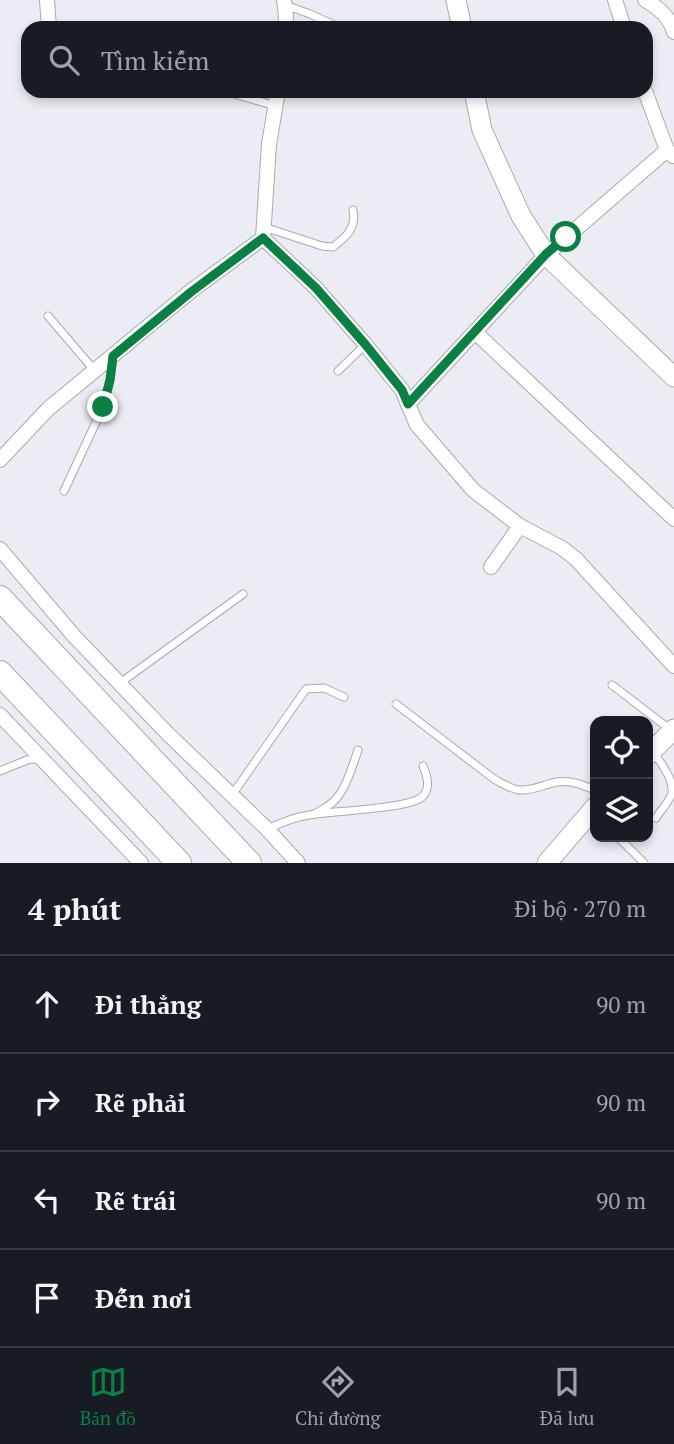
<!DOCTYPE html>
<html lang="vi">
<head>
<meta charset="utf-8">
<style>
  :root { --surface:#171b24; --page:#242831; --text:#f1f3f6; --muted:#9ea1a6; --line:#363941; --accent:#0b8043 }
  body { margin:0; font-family:"PT Serif",serif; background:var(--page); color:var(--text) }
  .controls { position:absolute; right:21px; bottom:21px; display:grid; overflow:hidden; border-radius:14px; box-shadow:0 4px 10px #0003 }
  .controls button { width:63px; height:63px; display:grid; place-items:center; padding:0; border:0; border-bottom:2px solid var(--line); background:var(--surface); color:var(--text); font:35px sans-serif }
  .stop { position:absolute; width:21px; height:21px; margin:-16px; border:5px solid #0b8043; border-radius:50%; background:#fff }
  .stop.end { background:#0b8043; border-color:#fff; box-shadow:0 2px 7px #0008 }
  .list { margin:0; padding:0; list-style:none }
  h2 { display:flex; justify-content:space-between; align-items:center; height:91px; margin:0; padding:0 28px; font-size:30px }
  h2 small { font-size:23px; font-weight:400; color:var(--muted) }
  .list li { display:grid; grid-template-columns:46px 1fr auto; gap:21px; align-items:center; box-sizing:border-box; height:98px; padding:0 28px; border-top:2px solid var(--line) }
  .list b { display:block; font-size:26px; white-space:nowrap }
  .list em { font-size:23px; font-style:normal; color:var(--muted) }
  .icon { flex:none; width:38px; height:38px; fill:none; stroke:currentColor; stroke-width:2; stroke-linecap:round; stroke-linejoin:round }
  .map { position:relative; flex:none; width:674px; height:863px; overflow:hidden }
  .search { position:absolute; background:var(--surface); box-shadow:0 4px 10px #0003; left:21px; right:21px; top:21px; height:77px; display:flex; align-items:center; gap:18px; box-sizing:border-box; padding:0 24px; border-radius:21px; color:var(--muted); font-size:26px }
  .sheet { height:483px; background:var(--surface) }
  nav { display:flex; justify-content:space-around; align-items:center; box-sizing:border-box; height:98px; border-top:2px solid var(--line); background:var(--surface); font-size:19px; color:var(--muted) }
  nav a { display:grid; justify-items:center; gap:4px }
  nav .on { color:var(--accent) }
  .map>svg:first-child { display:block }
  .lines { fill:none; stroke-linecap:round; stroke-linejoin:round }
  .lane-casing { stroke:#a9a9b0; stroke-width:9 }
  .street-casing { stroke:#a9a9b0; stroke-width:16 }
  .secondary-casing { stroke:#a9a9b0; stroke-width:21 }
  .highway-casing { stroke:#a9a9b0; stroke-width:26 }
  .lane { stroke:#fff; stroke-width:7 }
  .street { stroke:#fff; stroke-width:14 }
  .secondary { stroke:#fff; stroke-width:19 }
  .highway { stroke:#fff; stroke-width:24 }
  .route { stroke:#0b8043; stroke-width:9 }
</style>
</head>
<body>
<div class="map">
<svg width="674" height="863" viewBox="0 0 674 863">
  <rect width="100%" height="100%" fill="#ececf4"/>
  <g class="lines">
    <!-- lane casing -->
    <g class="lane-casing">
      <g id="lane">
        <polyline points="285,5 310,14 341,28"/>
        <polyline points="234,94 276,106"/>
        <path d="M264,227L322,246L333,247C346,237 357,228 353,210"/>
        <polyline points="48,316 95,371"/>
        <polyline points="338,371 365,345"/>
        <polyline points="64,491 103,407 110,381 113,357"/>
        <polyline points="120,683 243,594"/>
        <polyline points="612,685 672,731"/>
        <path d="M396,704L494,779C502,783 510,789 519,790C533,791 545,784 557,782C571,780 583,785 595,790"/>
        <path d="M653,751C660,762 674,779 672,793C669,802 661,810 656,818"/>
        <polyline points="0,771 27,760 42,758"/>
        <polyline points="232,795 306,689 324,688 344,697"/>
        <path d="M315,814C321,810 329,806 334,801C346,790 353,764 358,750"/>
        <path d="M268,829C280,823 295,817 309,815C331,811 408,809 422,797C431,789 427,775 423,766"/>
        <polyline points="618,837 644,863"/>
      </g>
    </g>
    <!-- street casing -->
    <g class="street-casing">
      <g id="street">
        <polyline points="47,0 49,28"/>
        <polyline points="284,0 286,16 285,28"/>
        <polyline points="615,0 624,28"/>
        <path d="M645,0C658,7 670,18 674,32"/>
        <polyline points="278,91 269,144 263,238 316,288 365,344 402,390 417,425 473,490 520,526 562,548 576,559 674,666"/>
        <polyline points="645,91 667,150 673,156"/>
        <polyline points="475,332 674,519"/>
        <polyline points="408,404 546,255 667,150"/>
        <polyline points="0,460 48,409 191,291 263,238"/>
        <polyline points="0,549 74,636 167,733 267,829 298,863"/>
        <polyline points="491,567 520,526"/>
        <polyline points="0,715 141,863"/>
      </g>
    </g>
    <!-- secondary casing -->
    <g class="secondary-casing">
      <g id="secondary">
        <polyline points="456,0 462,28"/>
        <polyline points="474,91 482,130 521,216 546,255 674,377"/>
        <polyline points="648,755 674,729"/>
        <polyline points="547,863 595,807"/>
      </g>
    </g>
    <!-- highway casing -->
    <g class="highway-casing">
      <g id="highway">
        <polyline points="0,598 249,863"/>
        <polyline points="0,673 179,863"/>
      </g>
    </g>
    <!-- lane -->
    <use href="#lane" class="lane"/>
    <!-- street -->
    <use href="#street" class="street"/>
    <!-- secondary -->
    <use href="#secondary" class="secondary"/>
    <!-- highway -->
    <use href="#highway" class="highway"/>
  </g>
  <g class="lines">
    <!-- route -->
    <polyline class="route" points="103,407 110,380 113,356 191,292 263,238 316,288 365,344 402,390 408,404 546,254 566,237"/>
  </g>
</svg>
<div class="controls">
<button><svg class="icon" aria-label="locate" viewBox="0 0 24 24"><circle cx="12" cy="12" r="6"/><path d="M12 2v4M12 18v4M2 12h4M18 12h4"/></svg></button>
<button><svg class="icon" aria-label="layers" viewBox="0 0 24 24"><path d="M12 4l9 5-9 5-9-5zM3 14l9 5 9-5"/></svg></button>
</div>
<div class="stop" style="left:566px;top:237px"></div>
<div class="stop end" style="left:103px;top:407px"></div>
<div class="search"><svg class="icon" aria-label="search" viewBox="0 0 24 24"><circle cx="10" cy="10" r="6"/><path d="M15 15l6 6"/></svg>Tìm kiếm</div>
</div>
<section class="sheet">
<h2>4 phút<small>Đi bộ · 270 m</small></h2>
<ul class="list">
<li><svg class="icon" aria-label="ahead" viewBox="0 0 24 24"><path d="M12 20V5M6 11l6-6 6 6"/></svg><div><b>Đi thẳng</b></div><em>90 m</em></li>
<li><svg class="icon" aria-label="right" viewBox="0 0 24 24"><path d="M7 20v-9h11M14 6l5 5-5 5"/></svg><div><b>Rẽ phải</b></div><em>90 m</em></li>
<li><svg class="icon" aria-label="left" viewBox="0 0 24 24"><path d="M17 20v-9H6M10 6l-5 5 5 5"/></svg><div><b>Rẽ trái</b></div><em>90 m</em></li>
<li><svg class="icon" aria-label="arrive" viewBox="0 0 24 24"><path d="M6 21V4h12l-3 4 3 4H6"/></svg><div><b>Đến nơi</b></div></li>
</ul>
</section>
<nav>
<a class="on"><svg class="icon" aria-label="map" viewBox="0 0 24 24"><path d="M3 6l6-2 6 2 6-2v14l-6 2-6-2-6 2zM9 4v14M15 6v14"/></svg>Bản đồ</a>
<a><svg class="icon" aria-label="directions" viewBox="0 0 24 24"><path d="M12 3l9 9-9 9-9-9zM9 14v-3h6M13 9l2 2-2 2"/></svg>Chỉ đường</a>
<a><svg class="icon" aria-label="saved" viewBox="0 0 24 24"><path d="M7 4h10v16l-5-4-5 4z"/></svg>Đã lưu</a>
</nav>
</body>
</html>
